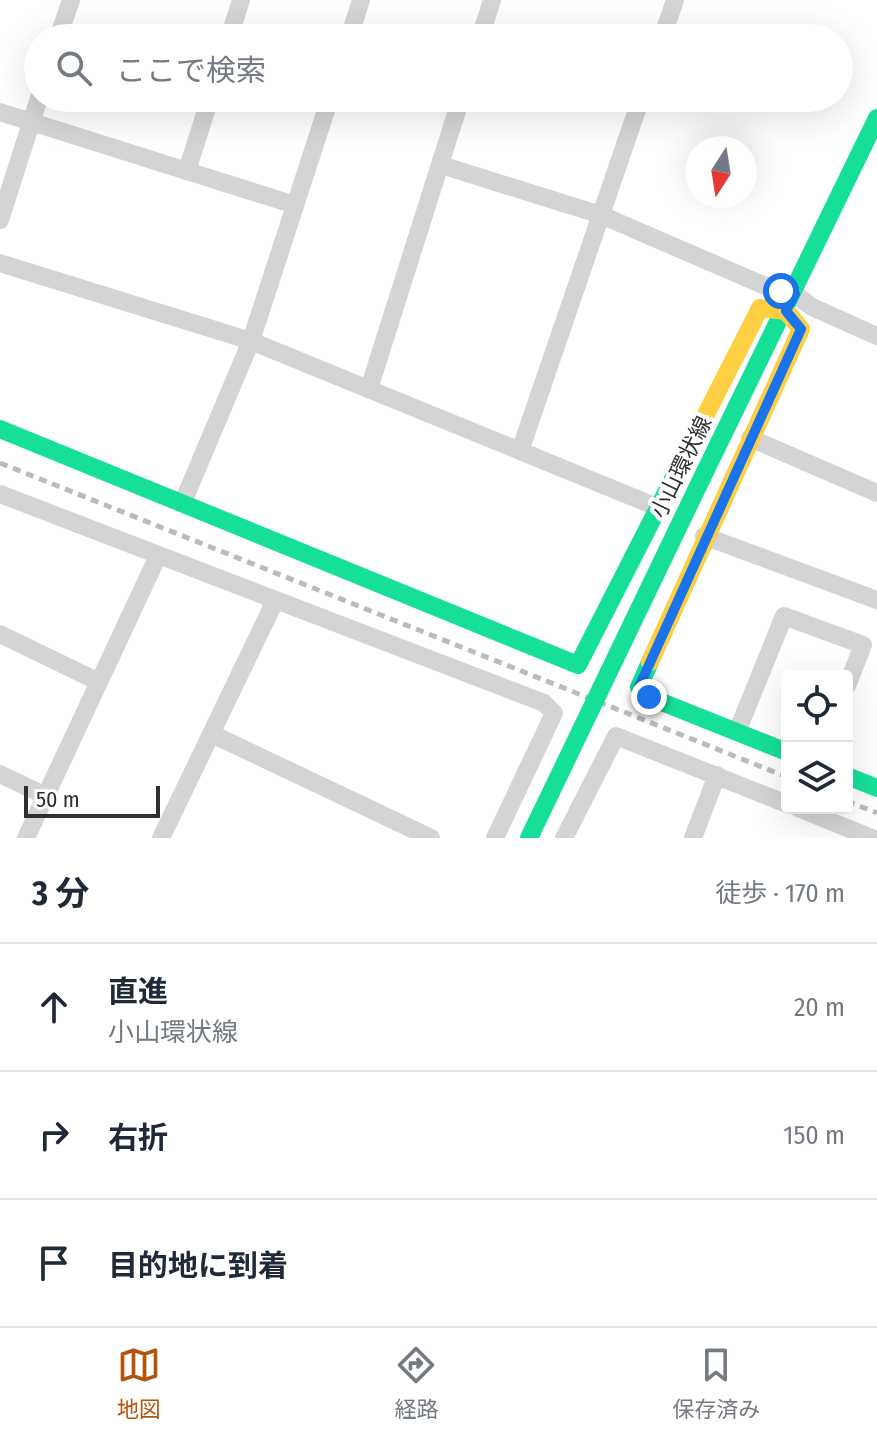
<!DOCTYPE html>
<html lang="ja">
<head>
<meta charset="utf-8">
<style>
  :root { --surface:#fff; --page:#f2f2f3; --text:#1f2937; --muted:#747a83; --line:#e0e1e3; --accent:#b45309 }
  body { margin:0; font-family:"Fira Sans Condensed","Noto Sans JP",sans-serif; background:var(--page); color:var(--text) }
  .controls { position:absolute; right:24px; bottom:24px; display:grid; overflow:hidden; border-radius:8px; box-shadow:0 8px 32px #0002 }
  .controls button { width:72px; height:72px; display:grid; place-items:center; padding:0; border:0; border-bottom:2px solid var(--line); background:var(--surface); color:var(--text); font:40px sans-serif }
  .compass { position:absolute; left:685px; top:136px; width:72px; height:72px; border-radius:50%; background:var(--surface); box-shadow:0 8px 32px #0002; rotate:192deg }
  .scale { position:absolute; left:24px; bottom:20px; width:136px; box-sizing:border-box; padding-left:8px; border:4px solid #2f2f2f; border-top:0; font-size:22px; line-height:28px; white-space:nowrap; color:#2f2f2f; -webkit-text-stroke:6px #fff; paint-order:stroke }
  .stop { position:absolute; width:24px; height:24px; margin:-18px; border:6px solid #1a73e8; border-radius:50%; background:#fff }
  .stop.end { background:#1a73e8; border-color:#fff; box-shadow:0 2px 8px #0008 }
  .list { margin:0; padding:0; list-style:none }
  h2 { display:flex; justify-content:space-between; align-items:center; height:104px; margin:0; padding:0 32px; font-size:34px }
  h2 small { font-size:26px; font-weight:400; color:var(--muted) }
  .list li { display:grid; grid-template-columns:52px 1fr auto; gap:24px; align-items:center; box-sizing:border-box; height:128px; padding:0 32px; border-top:2px solid var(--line) }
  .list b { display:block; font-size:30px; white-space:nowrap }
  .list p { margin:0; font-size:26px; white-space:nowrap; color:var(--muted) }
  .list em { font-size:26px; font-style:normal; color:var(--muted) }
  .icon { flex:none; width:44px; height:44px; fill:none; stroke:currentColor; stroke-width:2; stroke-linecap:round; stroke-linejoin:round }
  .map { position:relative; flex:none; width:877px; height:838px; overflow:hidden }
  .search { position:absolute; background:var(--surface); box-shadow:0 8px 32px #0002; left:24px; right:24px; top:24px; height:88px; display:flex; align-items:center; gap:20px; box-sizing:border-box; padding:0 28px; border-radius:44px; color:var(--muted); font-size:30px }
  .sheet { height:488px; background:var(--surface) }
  nav { display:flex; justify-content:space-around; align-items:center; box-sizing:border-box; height:112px; border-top:2px solid var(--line); background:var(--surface); font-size:22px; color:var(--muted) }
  nav a { display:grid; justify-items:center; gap:4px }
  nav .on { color:var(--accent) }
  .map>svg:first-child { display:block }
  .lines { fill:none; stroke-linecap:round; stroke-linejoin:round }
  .street { stroke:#d4d4d4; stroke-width:18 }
  .fast { stroke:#16e098; stroke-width:18 }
  .slow { stroke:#ffcf43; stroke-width:18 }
  .rail { stroke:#bbb; stroke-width:5; stroke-dasharray:8 6; stroke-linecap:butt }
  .fast-bridge { stroke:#16e098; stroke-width:18 }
  .route { stroke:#1a73e8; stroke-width:10 }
  .labels { text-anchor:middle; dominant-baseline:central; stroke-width:8; stroke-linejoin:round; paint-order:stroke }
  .street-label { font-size:22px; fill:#2f2f2f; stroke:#fff }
</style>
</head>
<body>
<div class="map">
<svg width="877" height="838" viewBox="0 0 877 838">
  <rect width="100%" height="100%" fill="#fff"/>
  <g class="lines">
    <!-- street -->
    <g class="street">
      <polyline points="58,38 71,0"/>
      <polyline points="229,38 241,0"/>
      <polyline points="349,38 361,0"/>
      <polyline points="480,38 492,0"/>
      <polyline points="662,38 675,0"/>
      <polyline points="0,112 295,205"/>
      <polyline points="441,165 601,215 763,285 795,294 812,307 877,336"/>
      <polyline points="187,171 210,98"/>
      <polyline points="0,220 39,98"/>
      <polyline points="0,263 251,341 657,507"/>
      <polyline points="369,389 461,98"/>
      <polyline points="750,438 877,493"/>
      <polyline points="520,451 641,98"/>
      <polyline points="0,494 544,703 554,713 495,838"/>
      <polyline points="183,502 251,341 330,98"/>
      <polyline points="704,536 877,600"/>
      <polyline points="0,634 99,682"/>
      <polyline points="737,732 784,616 863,645 847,686"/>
      <polyline points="212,734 431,838"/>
      <polyline points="0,774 46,796"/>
      <polyline points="798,808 872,838"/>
      <polyline points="26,838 158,556"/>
      <polyline points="161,838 275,601"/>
      <polyline points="564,838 616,736 787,804"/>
      <polyline points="693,838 717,775"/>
    </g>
    <!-- fast -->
    <g class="fast">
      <polyline points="0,429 578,665 700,426"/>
      <polyline points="701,480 877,118"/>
      <polyline points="650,662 639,687 649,697 787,752"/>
      <polyline points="847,776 877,788"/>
    </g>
    <!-- slow -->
    <polyline class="slow" points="650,662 801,329 786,311 760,308 700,426"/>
    <!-- rail -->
    <g class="rail">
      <polyline points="0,463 787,777"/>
      <polyline points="847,801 877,813"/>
    </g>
    <!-- fast-bridge -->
    <polyline class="fast-bridge" points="529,838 701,480"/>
  </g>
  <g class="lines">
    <!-- route -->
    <polyline class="route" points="649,697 639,687 801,329 786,311 795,294 781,291"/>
  </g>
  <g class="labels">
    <!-- street labels -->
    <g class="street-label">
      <text transform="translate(681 467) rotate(-64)">小山環状線</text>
    </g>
  </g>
</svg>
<div class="controls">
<button><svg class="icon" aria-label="locate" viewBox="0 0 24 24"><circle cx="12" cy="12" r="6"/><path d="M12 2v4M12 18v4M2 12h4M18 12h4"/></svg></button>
<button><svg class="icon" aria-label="layers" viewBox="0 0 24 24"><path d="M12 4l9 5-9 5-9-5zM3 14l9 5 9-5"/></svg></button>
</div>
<svg class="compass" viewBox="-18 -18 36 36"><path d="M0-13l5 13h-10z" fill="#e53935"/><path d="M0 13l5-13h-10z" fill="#747a83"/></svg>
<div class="scale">50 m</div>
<div class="stop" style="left:781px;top:291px"></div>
<div class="stop end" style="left:649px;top:697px"></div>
<div class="search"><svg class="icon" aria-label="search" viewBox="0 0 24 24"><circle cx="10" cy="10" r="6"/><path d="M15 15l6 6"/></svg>ここで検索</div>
</div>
<section class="sheet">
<h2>3 分<small>徒歩 · 170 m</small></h2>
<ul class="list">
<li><svg class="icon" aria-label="ahead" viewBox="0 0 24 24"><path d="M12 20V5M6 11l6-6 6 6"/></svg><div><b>直進</b><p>小山環状線</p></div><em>20 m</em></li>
<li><svg class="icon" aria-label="right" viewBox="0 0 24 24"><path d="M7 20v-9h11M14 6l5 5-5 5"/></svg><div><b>右折</b></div><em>150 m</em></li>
<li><svg class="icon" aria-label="arrive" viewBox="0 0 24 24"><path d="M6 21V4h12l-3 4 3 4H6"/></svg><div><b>目的地に到着</b></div></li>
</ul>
</section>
<nav>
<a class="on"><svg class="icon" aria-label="map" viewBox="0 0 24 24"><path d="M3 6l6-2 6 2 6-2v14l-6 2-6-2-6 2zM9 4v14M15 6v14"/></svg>地図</a>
<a><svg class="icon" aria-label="directions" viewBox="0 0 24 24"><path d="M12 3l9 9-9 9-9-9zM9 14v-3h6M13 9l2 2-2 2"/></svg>経路</a>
<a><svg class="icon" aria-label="saved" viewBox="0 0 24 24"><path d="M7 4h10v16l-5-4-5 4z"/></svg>保存済み</a>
</nav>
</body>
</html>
